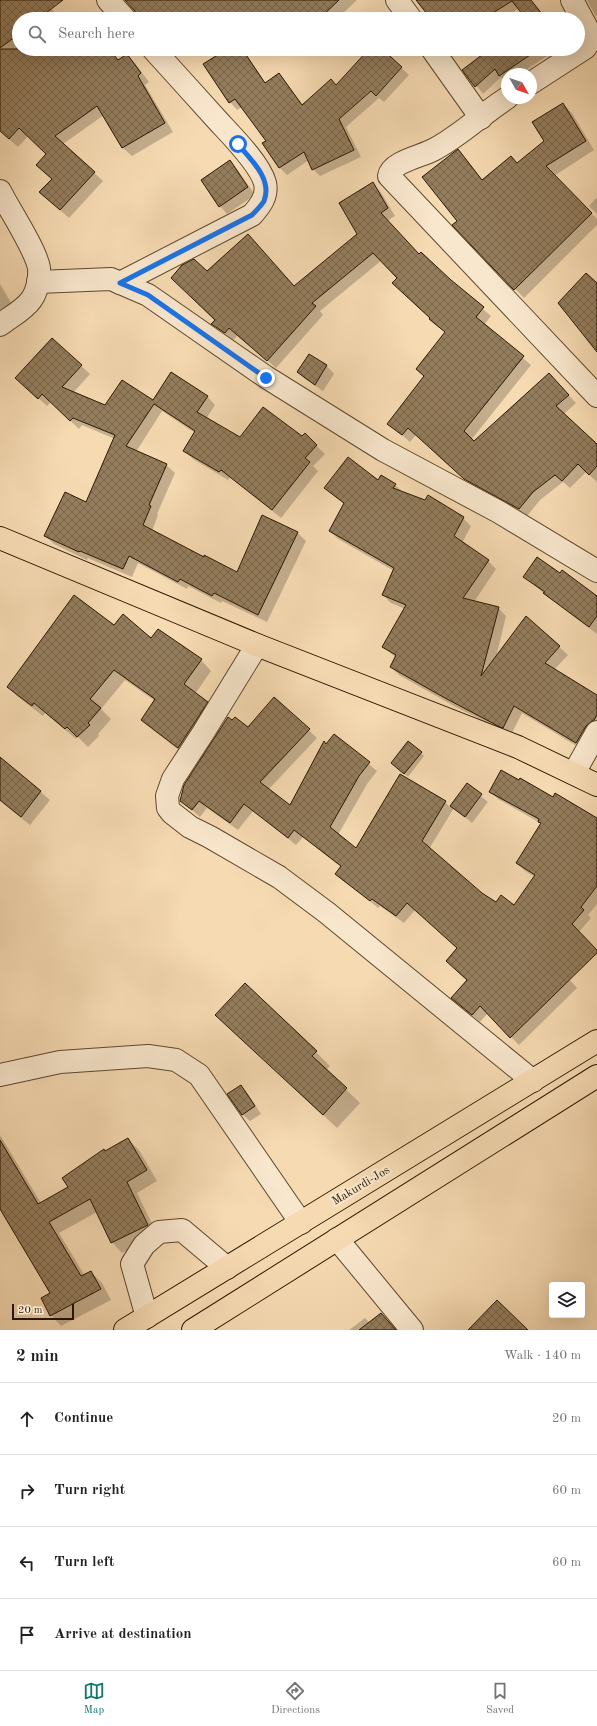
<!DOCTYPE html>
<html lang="en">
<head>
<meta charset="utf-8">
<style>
  :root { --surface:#fff; --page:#f2f2f2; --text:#202124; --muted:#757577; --line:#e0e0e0; --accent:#0f766e }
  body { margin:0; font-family:"Old Standard TT",serif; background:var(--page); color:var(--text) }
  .controls { position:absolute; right:12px; bottom:12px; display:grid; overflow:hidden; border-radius:4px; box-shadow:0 4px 16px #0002 }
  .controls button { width:36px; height:36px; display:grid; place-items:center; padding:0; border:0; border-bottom:1px solid var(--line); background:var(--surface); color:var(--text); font:20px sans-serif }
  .compass { position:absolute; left:501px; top:68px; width:36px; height:36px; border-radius:50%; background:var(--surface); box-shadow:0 4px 16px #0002; rotate:130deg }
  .scale { position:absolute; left:12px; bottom:10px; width:62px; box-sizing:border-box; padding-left:4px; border:2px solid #2a1800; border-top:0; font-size:11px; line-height:14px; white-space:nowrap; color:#2a1800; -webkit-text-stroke:3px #f9e7cd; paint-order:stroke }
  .stop { position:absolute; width:12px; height:12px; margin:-9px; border:3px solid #1a73e8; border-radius:50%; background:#fff }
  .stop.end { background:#1a73e8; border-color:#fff; box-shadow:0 1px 4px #0008 }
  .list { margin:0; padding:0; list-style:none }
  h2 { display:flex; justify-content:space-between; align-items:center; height:52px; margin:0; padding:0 16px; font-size:17px }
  h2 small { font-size:13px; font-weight:400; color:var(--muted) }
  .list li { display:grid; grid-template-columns:26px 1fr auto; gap:12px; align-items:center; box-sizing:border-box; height:72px; padding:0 16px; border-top:1px solid var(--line) }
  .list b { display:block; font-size:15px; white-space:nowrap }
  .list em { font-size:13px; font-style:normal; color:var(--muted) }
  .icon { flex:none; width:22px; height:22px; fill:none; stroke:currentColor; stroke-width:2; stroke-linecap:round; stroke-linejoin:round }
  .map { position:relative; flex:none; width:597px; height:1330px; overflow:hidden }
  .search { position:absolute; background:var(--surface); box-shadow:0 4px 16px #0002; left:12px; right:12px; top:12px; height:44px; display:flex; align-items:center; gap:10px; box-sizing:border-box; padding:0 14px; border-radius:22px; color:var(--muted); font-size:15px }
  .sheet { height:340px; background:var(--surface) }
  nav { display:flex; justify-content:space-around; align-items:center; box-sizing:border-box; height:56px; border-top:1px solid var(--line); background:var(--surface); font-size:11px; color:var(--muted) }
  nav a { display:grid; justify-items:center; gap:2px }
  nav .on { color:var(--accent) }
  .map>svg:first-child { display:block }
  .shadow { fill:#0003 }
  .building { fill:url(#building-cross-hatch); stroke:#2a1800 }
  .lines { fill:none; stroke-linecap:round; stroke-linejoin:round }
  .minor-casing { stroke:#5d482c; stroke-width:24 }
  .major-casing { stroke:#2a1800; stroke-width:24 }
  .highway-casing { stroke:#2a1800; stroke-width:24 }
  .minor { stroke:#f9e7cd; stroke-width:22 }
  .major { stroke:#f6dab2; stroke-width:22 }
  .highway { stroke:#f6dab2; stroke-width:22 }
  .route { stroke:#1a73e8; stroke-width:5 }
  .labels { text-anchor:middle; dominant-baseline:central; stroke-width:4; stroke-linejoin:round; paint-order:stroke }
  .street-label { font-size:12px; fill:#2a1800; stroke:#f9e7cd }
</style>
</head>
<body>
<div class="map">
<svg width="597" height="1330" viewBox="0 0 597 1330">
  <defs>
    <pattern id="building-cross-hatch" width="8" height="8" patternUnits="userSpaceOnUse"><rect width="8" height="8" fill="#947d5d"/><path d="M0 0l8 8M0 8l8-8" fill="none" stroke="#79654a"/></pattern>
  </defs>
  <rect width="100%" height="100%" fill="#f6dab2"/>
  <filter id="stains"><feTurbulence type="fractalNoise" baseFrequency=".005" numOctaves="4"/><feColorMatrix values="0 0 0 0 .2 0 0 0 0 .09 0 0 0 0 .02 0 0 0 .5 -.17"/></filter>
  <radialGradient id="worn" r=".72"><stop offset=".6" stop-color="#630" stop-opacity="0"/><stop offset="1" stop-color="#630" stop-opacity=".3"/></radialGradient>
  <!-- shadow -->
  <g class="shadow">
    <polygon points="0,0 45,0 59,18 19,19 19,49 109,49 119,61 127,55 135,63 149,82 145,85 173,132 132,156 123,148 104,115 63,144 103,181 69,218 49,200 52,179 47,155 28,136 18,147 0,131"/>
    <polygon points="126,0 357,0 337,19 138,19 135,10"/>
    <polygon points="417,0 529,0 529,1 503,19 432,19"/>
    <polygon points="587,0 597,0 597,17 595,15"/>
    <polygon points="532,8 545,19 520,19"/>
    <polygon points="228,49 243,49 266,84 278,74 303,105 337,86 371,49 381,49 409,75 384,102 379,98 346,127 361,157 320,176 313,169 309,160 287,175 279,167 267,141 242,107 237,110 230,102"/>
    <polygon points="450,49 460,49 454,53"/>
    <polygon points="487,49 559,49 549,57 547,56 520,74 507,74 507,82 501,77 483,94 464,70"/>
    <polygon points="563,104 572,113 594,150 554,176 597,219 597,225 524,298 454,225 458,221 458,151 483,181 518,164 546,141"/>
    <polygon points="230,162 237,169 255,195 227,214 220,206"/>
    <polygon points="373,184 380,191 395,216 387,221 419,255 491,316 484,325 531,365 471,440 474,442 549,374 576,403 564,414 597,445 597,482 586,472 570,488 563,482 540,500 527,516 473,487 416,435 410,442 388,423 425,377 417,369 446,333 430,319 398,278 382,260 320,311 323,315 276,368 238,335 233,340 213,324 216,320 207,272 294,287 359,235"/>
    <polygon points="597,197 597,214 589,206"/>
    <polygon points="0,284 13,306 0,313"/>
    <polygon points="52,339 90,374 73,393 106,406 207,396 215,405 206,419 240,438 302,438 305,435 325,454 313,466 318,471 281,518 230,477 228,480 193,459 185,451 195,433 162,411 136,452 166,465 175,473 157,514 158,515 152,531 237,574 262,516 298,533 306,541 267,622 222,601 221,603 188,586 187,589 138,563 132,577 88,558 87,560 54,544 45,536 86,503 115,439 82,425 79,429 51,402 47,406 25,386"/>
    <polygon points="309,355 327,366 334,374 323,391 305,379 298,372"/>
    <polygon points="378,482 395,485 403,492 463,518 471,526 462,543 488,561 496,569 474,602 498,608 506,616 496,658 526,617 568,655 554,670 597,696 597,732 585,751 522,713 511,735 454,706 399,675 391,667 396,658 383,646 405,609 391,603 383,595 394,571 338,539 330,531 344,504 326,488"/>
    <polygon points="524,577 597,598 597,634 552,600"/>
    <polygon points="114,626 201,660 211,671 195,694 217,713 189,758 153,730 142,719 155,701 125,680 101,709 111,719 98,734 99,736 88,747 78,737 76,739 45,713 43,716 18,697 8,687"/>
    <polygon points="274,698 317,738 268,790 291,807 326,745 334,735 377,771 367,784 338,835 356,850 445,802 450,807 467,785 488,802 472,823 454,808 429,849 482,894 496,903 514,907 535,877 525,871 517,863 542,824 498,799 490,791 553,798 597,819 597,904 588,915 591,918 579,932 568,978 577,988 519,1045 488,1013 480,1022 452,998 468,981 458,949 415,910 404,923 380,906 378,908 336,873 341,867 303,837 296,845 253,811 238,830 207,808 200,817 181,801 187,783 248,728"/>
    <polygon points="421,753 424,756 408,777 396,767"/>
    <polygon points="0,757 50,800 30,825 0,801"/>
    <polygon points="231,1029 316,1052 330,1066 326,1070 360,1103 337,1128"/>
    <polygon points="240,1086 248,1094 261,1114 250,1121 242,1114"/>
    <polygon points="0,1135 41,1203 70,1187 105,1152 128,1139 139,1150 157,1181 137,1193 158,1236 122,1253 112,1242 97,1212 59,1233 85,1276 91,1272 102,1283 111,1300 61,1326 51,1315 52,1293 0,1207"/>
    <polygon points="381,1314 397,1330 349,1330 365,1318 370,1323"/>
  </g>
  <!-- building -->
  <g class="building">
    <polygon points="0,0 63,0 38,19 19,19 19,34 0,48"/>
    <polygon points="125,0 339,0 319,19 137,19 135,11"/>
    <polygon points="416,0 531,0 546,19 526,19 512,1 483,19 431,19"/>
    <polygon points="0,49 109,49 118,60 127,54 141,73 138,76 165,123 122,148 97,106 55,136 95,172 60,210 39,192 52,179 36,165 46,154 19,128 9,139 0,131"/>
    <polygon points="227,49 242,49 265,83 279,73 302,105 331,79 336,85 369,49 382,49 402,67 376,96 371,91 339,119 354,150 312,170 304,152 279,168 262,143 266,141 235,99 229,103 203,64"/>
    <polygon points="490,49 497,49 499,52 502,49 539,49 499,76 495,69 475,87 462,70"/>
    <polygon points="563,103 586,141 546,166 592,213 514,290 452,225 457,221 422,177 458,149 482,180 511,156 517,163 544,141 532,122"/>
    <polygon points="230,160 248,187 219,207 201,180"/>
    <polygon points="373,182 388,208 381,213 419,254 421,252 451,280 484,307 476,317 524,356 464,431 474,441 549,373 569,395 556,406 597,444 597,466 589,475 578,464 562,481 555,475 533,492 519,509 464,479 408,428 402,435 387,424 424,376 416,369 445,332 429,319 430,318 392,283 397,278 373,253 312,303 316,306 267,361 229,328 225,333 211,324 215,320 171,278 182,265 194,259 207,271 248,234 294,286 357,234 339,203"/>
    <polygon points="586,273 597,283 597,352 558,303"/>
    <polygon points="52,338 82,365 62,387 105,405 122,380 153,400 171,372 208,396 197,412 240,437 263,407 302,436 305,433 317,445 305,458 310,462 272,510 221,470 219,472 183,451 195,431 154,404 126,446 167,464 149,505 151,506 143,525 204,557 204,555 237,572 262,515 298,532 258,615 214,593 212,596 180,579 178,582 129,556 123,569 80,551 79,552 44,536 65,492 86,502 115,435 73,418 70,421 42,394 38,399 15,378"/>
    <polygon points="309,354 327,365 315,385 297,372"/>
    <polygon points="348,457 378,480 381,475 396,484 393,488 425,500 428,495 464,517 454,536 489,560 463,598 499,607 481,676 526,616 560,646 545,663 597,695 597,715 594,720 586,726 576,743 514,706 503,728 500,727 445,698 390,667 396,655 382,647 406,605 382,595 394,568 329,531 344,503 324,488"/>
    <polygon points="537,557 560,573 562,570 597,596 597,616 589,627 543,593 545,592 523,577"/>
    <polygon points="74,595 114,625 123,614 151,638 158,629 202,659 184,684 208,702 178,748 141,720 155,699 114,670 90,699 101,708 88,723 90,725 77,737 67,727 65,729 34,703 32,706 7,687"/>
    <polygon points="274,697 310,729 260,782 290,805 324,741 326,744 334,734 370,762 359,776 330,827 356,848 400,774 446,801 422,841 482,893 496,902 501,895 514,905 535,875 516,863 541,823 538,822 539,819 489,792 501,770 519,780 520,778 553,797 555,793 597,818 597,886 581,907 584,910 572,924 597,950 597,953 510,1038 480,1006 472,1015 451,998 467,980 446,961 457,948 407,903 396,916 372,899 370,901 335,874 341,866 294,830 288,838 244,804 230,823 199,801 192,810 180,801 184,785 228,717 232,720 235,717 248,727"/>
    <polygon points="408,741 422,752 404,774 391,763"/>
    <polygon points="0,757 41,791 21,817 0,800"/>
    <polygon points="467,783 482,794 465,817 450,806"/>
    <polygon points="245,983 317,1051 312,1056 347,1088 323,1115 215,1015"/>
    <polygon points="241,1085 255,1106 242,1115 227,1094"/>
    <polygon points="128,1138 147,1170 127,1182 148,1225 111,1243 90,1199 49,1222 81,1276 91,1271 101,1289 50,1316 41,1298 50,1293 0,1209 0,1140 38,1204 68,1187 62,1178 104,1149 105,1151"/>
    <polygon points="497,1300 528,1330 468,1330"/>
    <polygon points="381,1313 396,1330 359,1330"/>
  </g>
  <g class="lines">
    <!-- minor casing -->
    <g class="minor-casing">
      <g id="minor">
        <polyline points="108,0 125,19"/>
        <polyline points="397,0 411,19"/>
        <polyline points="432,49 481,118"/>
        <polyline points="531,83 585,48 590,41 587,28 572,0"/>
        <path d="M507,98C482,114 460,136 433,150C422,156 391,162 389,176L597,396"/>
        <path d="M0,191C9,209 36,250 39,268C40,278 37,292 31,300C24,310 10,317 0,325"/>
        <polyline points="38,282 111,279 148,295 266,377 383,450 499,512 597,571"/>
        <path d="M120,283L252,215C260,206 268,196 265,183C260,164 232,136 219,122C197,98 175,73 153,49"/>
        <polyline points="257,645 203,733 173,779 167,796 168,808 172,813 190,827 210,837 279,877 326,912 533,1081"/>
        <polyline points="574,773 597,732"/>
        <polyline points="0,1075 60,1062 148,1056 176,1060 199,1075 301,1223"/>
        <polyline points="337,1239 412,1330"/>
        <polyline points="147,1317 132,1264 144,1245 159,1232 182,1230 227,1268"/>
      </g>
    </g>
    <!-- major casing -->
    <g class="major-casing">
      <polyline id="major" points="0,538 257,645 518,747 597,785"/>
    </g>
    <!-- highway casing -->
    <g class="highway-casing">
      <g id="highway">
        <polyline points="125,1330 597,1041"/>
        <polyline points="193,1330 597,1076"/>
      </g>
    </g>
    <!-- minor -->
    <use href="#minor" class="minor"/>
    <!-- major -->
    <use href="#major" class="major"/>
    <!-- highway -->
    <use href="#highway" class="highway"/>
  </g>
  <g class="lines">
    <!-- route -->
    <path class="route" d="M238,144C250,159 273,179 264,201C261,206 256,211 252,215L120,283L148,295L266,378"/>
  </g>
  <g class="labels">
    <!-- street labels -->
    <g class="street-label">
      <text transform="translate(361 1186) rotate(-31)">Makurdi-Jos</text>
    </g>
  </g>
  <rect width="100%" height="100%" filter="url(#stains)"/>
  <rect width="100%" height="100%" fill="url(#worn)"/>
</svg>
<div class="controls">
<button><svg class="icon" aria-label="layers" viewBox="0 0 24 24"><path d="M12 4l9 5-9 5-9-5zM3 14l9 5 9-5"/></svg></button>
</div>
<svg class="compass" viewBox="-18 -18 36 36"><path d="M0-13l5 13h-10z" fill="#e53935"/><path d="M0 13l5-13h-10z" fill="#757577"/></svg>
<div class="scale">20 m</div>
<div class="stop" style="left:238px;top:144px"></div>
<div class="stop end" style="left:266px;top:378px"></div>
<div class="search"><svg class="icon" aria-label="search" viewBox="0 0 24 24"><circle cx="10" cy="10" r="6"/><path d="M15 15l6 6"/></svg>Search here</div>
</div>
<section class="sheet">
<h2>2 min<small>Walk · 140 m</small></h2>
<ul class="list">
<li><svg class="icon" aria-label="ahead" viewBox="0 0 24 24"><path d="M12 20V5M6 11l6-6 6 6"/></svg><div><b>Continue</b></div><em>20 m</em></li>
<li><svg class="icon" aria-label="right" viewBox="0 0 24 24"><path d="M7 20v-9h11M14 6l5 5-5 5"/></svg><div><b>Turn right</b></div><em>60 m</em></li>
<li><svg class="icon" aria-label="left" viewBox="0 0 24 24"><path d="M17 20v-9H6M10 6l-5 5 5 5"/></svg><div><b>Turn left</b></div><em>60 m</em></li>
<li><svg class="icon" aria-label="arrive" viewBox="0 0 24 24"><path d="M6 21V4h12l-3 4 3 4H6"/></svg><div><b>Arrive at destination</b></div></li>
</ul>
</section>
<nav>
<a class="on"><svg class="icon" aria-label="map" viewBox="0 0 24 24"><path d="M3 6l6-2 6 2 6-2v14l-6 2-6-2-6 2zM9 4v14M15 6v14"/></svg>Map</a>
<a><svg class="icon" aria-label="directions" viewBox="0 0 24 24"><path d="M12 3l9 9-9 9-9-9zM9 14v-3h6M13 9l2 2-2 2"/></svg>Directions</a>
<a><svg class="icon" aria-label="saved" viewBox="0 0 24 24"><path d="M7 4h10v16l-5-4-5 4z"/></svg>Saved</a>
</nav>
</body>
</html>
